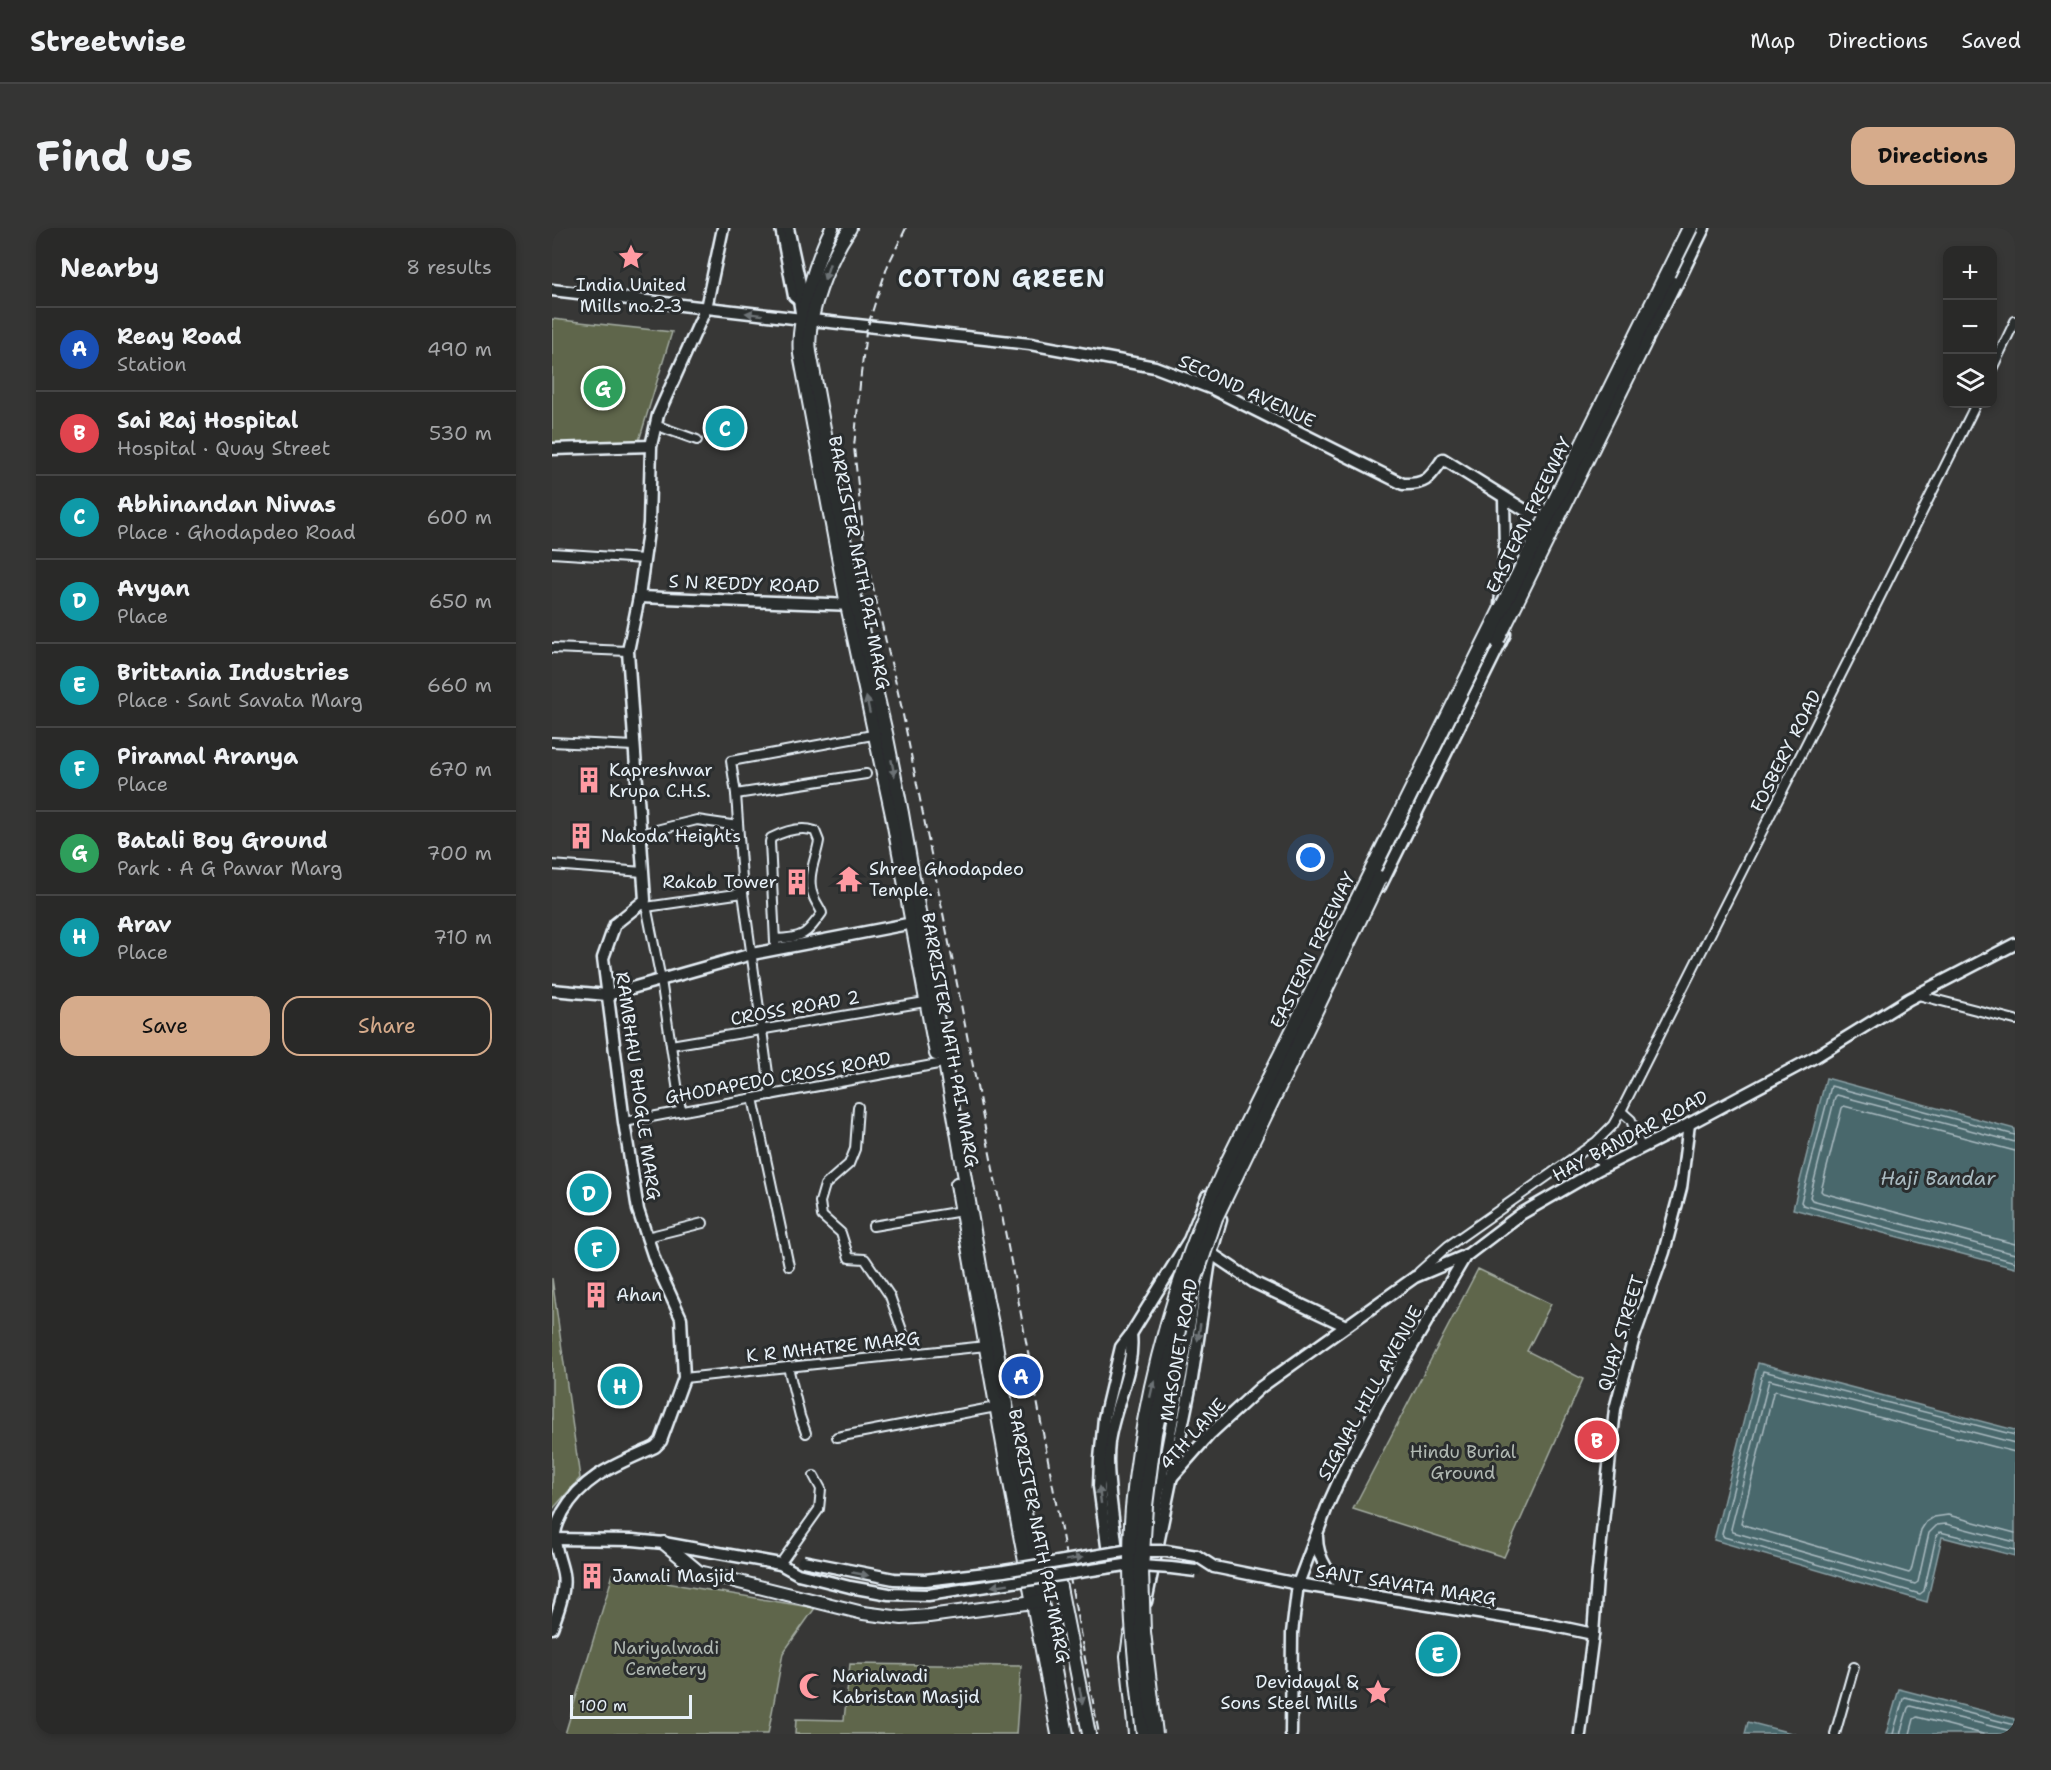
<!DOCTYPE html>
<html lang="en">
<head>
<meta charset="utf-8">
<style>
  :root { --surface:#292928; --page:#353534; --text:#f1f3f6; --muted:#a5a6a8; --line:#454545; --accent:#d6ab8b }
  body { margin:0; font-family:"Shantell Sans",sans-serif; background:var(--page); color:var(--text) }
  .controls { position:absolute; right:18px; top:18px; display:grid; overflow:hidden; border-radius:12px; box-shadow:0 3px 9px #0003 }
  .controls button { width:54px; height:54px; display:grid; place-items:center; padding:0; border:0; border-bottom:2px solid var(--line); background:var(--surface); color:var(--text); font:30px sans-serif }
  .scale { position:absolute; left:18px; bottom:15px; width:122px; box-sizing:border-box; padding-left:6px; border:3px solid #e8f1f8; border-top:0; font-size:16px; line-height:21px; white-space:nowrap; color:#e8f1f8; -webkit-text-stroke:4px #2a2d2e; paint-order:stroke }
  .you { position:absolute; left:759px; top:630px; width:21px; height:21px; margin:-15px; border:4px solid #fff; border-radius:50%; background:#1a73e8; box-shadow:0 0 0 9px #1a73e833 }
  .badge { display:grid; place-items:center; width:39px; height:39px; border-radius:50%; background:var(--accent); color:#fff; font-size:20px; font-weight:700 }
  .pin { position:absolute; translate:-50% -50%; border:3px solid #fff; box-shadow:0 2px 6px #0006 }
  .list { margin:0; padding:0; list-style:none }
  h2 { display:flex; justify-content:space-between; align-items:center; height:78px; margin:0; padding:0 24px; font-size:26px }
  h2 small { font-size:20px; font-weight:400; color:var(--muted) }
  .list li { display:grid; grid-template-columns:39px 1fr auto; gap:18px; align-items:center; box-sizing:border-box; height:84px; padding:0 24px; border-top:2px solid var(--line) }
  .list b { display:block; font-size:22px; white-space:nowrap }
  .list p { margin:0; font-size:20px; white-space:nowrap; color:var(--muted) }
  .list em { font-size:20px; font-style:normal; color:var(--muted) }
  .actions { display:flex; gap:12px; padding:18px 24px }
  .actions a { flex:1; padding:14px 0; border:2px solid var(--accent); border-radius:18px; text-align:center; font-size:21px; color:var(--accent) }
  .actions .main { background:var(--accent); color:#111 }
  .icon { flex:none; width:33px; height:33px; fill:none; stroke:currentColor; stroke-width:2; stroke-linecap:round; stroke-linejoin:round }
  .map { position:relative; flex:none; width:1463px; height:1506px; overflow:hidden; border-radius:18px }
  header { display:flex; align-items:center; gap:36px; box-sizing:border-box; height:84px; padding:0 30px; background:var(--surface); border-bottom:2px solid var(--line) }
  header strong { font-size:28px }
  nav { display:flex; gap:33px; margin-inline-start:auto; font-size:21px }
  .intro { display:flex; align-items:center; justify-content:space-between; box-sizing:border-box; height:144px; padding:0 36px }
  h1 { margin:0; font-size:42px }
  .button { padding:15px 27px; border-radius:18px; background:var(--accent); color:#111; font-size:21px; font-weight:700 }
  main { display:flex; gap:36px; padding:0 36px }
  aside { flex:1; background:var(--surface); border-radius:18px; box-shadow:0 3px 9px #0003 }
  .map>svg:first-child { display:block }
  .green { fill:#5f664c; stroke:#a4aca2; stroke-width:1.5 }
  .water { fill:#4a686c; stroke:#899fa4; stroke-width:1.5 }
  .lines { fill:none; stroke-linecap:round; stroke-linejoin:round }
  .shore { stroke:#a9bac0; stroke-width:1.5 }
  .street-casing { stroke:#e8f1f8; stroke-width:12 }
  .secondary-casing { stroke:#e8f1f8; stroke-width:15 }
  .primary-casing { stroke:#e8f1f8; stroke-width:16 }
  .highway-casing { stroke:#e8f1f8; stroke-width:18 }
  .street { stroke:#2a2d2e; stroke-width:8 }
  .secondary { stroke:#2a2d2e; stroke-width:10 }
  .primary { stroke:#2a2d2e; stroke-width:12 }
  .highway { stroke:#2a2d2e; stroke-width:14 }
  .rail { stroke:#e8f1f8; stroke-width:2; stroke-dasharray:9 4.5; stroke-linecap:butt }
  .secondary-bridge-casing { stroke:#e8f1f8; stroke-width:15; stroke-linecap:butt }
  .highway-bridge-casing { stroke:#e8f1f8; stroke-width:18; stroke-linecap:butt }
  .secondary-bridge { stroke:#2a2d2e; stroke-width:10 }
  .highway-bridge { stroke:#2a2d2e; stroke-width:14 }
  .oneway { fill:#6c7275 }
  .labels { text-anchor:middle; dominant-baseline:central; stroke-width:6; stroke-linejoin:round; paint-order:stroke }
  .poi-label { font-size:18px; fill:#e8f1f8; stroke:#2a2d2e; text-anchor:start }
  .street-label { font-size:18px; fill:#e8f1f8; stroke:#2a2d2e }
  .park-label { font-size:18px; fill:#b1b9b3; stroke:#2a2d2e }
  .water-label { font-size:20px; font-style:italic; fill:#a9bac0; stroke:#2a2d2e }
  .district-label { font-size:24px; font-weight:bold; letter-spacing:1.5px; fill:#e8f1f8; stroke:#2a2d2e }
</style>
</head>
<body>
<header>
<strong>Streetwise</strong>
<nav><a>Map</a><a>Directions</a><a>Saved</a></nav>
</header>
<div class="intro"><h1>Find us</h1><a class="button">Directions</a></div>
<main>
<aside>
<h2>Nearby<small>8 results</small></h2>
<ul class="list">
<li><span class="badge" style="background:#1a4fb4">A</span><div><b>Reay Road</b><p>Station</p></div><em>490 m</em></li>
<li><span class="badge" style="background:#e0444e">B</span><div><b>Sai Raj Hospital</b><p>Hospital · Quay Street</p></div><em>530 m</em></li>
<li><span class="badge" style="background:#0f9aa8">C</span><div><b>Abhinandan Niwas</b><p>Place · Ghodapdeo Road</p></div><em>600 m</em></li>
<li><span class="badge" style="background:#0f9aa8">D</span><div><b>Avyan</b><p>Place</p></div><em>650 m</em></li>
<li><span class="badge" style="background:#0f9aa8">E</span><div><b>Brittania Industries</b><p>Place · Sant Savata Marg</p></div><em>660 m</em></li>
<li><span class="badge" style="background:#0f9aa8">F</span><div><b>Piramal Aranya</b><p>Place</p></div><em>670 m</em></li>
<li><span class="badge" style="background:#2e9e5b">G</span><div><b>Batali Boy Ground</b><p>Park · A G Pawar Marg</p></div><em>700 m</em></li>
<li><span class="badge" style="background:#0f9aa8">H</span><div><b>Arav</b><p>Place</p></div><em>710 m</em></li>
</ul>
<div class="actions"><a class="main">Save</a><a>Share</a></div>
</aside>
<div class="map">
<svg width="1463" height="1506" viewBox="0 0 1463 1506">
  <rect width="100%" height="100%" fill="#373736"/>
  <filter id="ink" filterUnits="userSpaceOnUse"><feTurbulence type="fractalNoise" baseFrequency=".0167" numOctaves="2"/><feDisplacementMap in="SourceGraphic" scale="12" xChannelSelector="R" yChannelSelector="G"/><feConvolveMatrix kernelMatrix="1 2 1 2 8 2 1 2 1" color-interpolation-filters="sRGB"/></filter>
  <g filter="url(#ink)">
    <!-- green -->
    <g class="green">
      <polygon points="0,91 120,104 86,216 0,220"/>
      <polygon points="926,1041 999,1076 975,1123 1031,1151 952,1329 801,1281"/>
      <polygon points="0,1050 28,1250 0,1282"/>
      <polygon points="61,1346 263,1380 231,1425 216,1506 13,1506"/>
      <polygon points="298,1436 469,1438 464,1506 243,1506 244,1491 292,1492"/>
    </g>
    <!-- water -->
    <g class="water">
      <polygon points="1274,850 1463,901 1463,1040 1241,981"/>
      <polygon points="1206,1135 1463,1202 1463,1328 1390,1309 1375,1374 1162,1312"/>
      <polygon points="1347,1461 1463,1491 1463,1506 1334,1506"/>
      <polygon points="1196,1494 1243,1506 1193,1506"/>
    </g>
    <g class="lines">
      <!-- shore -->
      <g class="shore">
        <polyline points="1463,907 1279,858 1249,974 1251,977 1463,1034"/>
        <polyline points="1463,914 1285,867 1283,869 1258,969 1260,972 1463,1026"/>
        <polyline points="1463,923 1292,878 1290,880 1269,963 1271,965 1463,1016"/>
        <polyline points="1463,1207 1211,1143 1170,1306 1172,1309 1368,1366 1372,1363 1384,1309 1388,1304 1463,1322"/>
        <polyline points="1463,1215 1217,1152 1179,1301 1181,1304 1363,1356 1366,1354 1377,1305 1385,1297 1394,1296 1463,1314"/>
        <polyline points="1463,1224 1224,1163 1221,1165 1189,1295 1192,1297 1357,1345 1359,1343 1369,1302 1374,1294 1382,1289 1396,1287 1463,1305"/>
        <polyline points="1341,1506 1351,1471 1353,1469 1463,1497"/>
        <polyline points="1348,1506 1356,1480 1358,1478 1463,1504"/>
        <polyline points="1358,1506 1362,1491 1365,1489 1431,1506"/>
      </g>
      <!-- street casing -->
      <g class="street-casing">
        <g id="street">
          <polyline points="1440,141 1463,93"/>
          <polyline points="103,197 145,212"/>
          <polyline points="0,325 92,331"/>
          <polyline points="0,420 76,423"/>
          <polyline points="0,514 82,518"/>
          <polyline points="184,566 314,546"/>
          <polyline points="88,606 145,592 186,598"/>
          <polyline points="0,637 91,644"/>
          <polyline points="93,672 109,752 129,883"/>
          <polyline points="94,679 191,665"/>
          <path d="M223,711C251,710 254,707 270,685C268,679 263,674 261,667C254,649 264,631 267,613L263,603C248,598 233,603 219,610L218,614L223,714L224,721"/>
          <polyline points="1366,767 1463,792"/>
          <polyline points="119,817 373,774"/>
          <polyline points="219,867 191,665 184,566 179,533 326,506"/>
          <polyline points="201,870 237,1038"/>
          <polyline points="306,879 303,921 297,936 273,957 268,974 270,988 289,1005 297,1030 313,1031 338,1068 358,1125"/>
          <polyline points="1069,883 1079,892 1089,920"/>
          <polyline points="72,894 386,836"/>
          <polyline points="1039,917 1051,938"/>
          <polyline points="321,998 410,983"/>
          <polyline points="95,1009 151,995"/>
          <polyline points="867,1044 896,1018 1044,914 1061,897 1069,883 1307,411 1424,176"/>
          <polyline points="236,1139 248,1188 254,1205"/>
          <polyline points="132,1150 434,1118"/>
          <polyline points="285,1209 444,1179"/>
          <polyline points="228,1336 267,1281 269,1261 262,1248"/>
          <polyline points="1283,1506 1302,1439"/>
        </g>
      </g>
      <!-- secondary casing -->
      <g class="secondary-casing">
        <g id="secondary">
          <polyline points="229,0 242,68 247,72"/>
          <polyline points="0,62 250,91 247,72 250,65 236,0"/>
          <polyline points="1121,64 1152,0"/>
          <path d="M260,92L478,116L603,139L661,161L851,256C875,257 878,249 891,231L989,292"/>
          <polyline points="0,221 99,218"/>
          <polyline points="87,369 302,377"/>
          <polyline points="948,377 953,322 952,271"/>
          <polyline points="828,659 953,406"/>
          <polyline points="0,762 55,767 200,726 366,694"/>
          <polyline points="654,1022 703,1055 794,1098"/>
          <polyline points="609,1256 620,1249 658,1206 709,1159 863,1049 915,1027 969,986 1047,941 1137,896 1263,829 1357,771 1463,716"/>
          <path d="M765,1309C765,1331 779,1350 796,1363"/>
          <polyline points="0,1311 81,1312 112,1315 228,1336 246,1346"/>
          <path d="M565,1324C562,1290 553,1247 557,1214C562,1178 583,1142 579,1106"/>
          <polyline points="556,1325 547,1258 548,1231 552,1190 569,1119 579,1106 637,1012 655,968"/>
          <polyline points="595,1325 630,1143 642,1069"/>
          <polyline points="645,1328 662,1339 746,1356 994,1396 1041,1406"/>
          <polyline points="594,1374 640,1151 659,1026 669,992"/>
          <path d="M0,1400C6,1383 14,1364 11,1346C9,1334 3,1322 3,1310C2,1300 7,1293 11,1284C32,1247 66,1236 103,1219L109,1213L132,1150L129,1090L103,1033L86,982L72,894L51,730L63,696L93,672L76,423L87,369L97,296L99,218L106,187L154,80L171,0"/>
          <polyline points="739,1506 740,1405 746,1356 775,1279 794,1237 826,1176 914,1027"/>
          <polyline points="1028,1506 1041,1406 1045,1351 1063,1181 1082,1109 1112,1024 1129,960 1137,896"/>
        </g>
      </g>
      <!-- primary casing -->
      <g class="primary-casing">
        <g id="primary">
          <path d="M280,0C265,29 244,94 248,126L295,377L340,587L384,826"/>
          <path d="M298,0C278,30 253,88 258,124L304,375L334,505L350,585L430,1049L443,1110L464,1237L515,1506"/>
          <polyline points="405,956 455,1239 506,1506"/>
          <polyline points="112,1315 147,1344 311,1385 350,1390 377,1388 489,1373"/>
          <polyline points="506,1349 537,1506"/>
        </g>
      </g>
      <!-- highway casing -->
      <g class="highway-casing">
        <polyline id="highway" points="579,1407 576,1428 584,1506"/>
      </g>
      <!-- street -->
      <use href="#street" class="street"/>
      <!-- secondary -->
      <use href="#secondary" class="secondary"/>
      <!-- primary -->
      <use href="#primary" class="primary"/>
      <!-- highway -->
      <use href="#highway" class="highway"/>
      <!-- rail -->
      <polyline class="rail" points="354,0 336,37 323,75 314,104 309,146 302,219 313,325 349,477 400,730 465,1065 547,1506"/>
      <!-- secondary-bridge casing -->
      <g class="secondary-bridge-casing">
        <g id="secondary-bridge">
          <polyline points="251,1333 342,1351 373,1352 452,1343 572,1323 614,1323 645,1328"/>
          <polyline points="246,1346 298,1359 337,1366 376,1367 573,1337 619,1340 644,1343"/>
        </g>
      </g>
      <!-- highway-bridge casing -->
      <g class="highway-bridge-casing">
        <g id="highway-bridge">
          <polyline points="945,412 1121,56"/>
          <path d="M592,1506C583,1431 575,1356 581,1280C592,1160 627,1041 677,932L1138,0"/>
          <polyline points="603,1506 591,1404 589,1342 593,1278 602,1205 627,1098 663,990 827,650"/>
        </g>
      </g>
      <!-- secondary-bridge -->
      <use href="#secondary-bridge" class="secondary-bridge"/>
      <!-- highway-bridge -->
      <use href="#highway-bridge" class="highway-bridge"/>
    </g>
    <!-- one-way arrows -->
    <defs><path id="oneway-solid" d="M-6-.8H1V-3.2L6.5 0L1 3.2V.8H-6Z" transform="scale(1.5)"/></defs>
    <g class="oneway">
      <use href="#oneway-solid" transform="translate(275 44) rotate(108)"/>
      <use href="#oneway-solid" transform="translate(202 86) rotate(-173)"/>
      <use href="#oneway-solid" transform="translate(316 477) rotate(-102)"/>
      <use href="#oneway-solid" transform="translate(341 540) rotate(79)"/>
      <use href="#oneway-solid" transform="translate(647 1104) rotate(99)"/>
      <use href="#oneway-solid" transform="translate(600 1161) rotate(-77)"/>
      <use href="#oneway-solid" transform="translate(548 1267) rotate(-97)"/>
      <use href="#oneway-solid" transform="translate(522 1331) rotate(-9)"/>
      <use href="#oneway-solid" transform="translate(308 1346) rotate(11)"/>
      <use href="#oneway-solid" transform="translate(448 1357) rotate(171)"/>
      <use href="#oneway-solid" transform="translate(529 1468) rotate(79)"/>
    </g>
  </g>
  <!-- icons -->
  <defs>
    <g id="sight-bare" transform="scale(2.07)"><path d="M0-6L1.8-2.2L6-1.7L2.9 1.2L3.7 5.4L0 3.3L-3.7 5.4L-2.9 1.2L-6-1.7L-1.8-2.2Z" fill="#ff9aa2" stroke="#2a2d2e" stroke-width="2.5" paint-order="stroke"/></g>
    <g id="building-bare" transform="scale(2.07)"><path d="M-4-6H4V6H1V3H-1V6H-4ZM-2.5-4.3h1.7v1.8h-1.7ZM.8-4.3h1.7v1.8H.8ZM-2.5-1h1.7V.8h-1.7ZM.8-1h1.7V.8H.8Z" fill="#ff9aa2" stroke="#2a2d2e" stroke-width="2.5" paint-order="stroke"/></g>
    <g id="temple-bare" transform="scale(2.07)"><path d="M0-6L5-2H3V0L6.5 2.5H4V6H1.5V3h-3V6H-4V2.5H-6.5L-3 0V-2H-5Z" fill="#ff9aa2" stroke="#2a2d2e" stroke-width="2.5" paint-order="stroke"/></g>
    <g id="mosque-bare" transform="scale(2.07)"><path d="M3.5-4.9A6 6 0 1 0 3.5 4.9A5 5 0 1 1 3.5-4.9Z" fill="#ff9aa2" stroke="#2a2d2e" stroke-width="2.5" paint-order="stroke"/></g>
  </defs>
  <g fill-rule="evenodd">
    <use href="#sight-bare" x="79" y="29"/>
    <use href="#building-bare" x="37" y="552"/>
    <use href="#building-bare" x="29" y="608"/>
    <use href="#temple-bare" x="297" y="651"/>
    <use href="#building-bare" x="245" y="654"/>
    <use href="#building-bare" x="44" y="1067"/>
    <use href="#building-bare" x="40" y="1348"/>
    <use href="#mosque-bare" x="260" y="1458"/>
    <use href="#sight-bare" x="826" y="1464"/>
  </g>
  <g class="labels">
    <!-- poi labels -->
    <g class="poi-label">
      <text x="79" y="57" text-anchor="middle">India United<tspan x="79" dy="21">Mills no.2-3</tspan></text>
      <text x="57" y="542">Kapreshwar<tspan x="57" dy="21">Krupa C.H.S.</tspan></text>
      <text x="49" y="608">Nakoda Heights</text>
      <text x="317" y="641">Shree Ghodapdeo<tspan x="317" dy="21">Temple.</tspan></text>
      <text x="225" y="654" text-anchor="end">Rakab Tower</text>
      <text x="64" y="1067">Ahan</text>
      <text x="60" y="1348">Jamali Masjid</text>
      <text x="280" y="1448">Narialwadi<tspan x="280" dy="21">Kabristan Masjid</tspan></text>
      <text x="806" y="1454" text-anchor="end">Devidayal &amp;<tspan x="806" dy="21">Sons Steel Mills</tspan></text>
    </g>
    <!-- street labels -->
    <g class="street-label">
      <text transform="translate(695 163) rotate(25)">SECOND AVENUE</text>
      <text transform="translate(977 287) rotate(-64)">EASTERN FREEWAY</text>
      <text transform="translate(307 335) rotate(79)">BARRISTER NATH PAI MARG</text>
      <text transform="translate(192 356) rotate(2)">S N REDDY ROAD</text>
      <text transform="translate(1234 523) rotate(-63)">FOSBERY ROAD</text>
      <text transform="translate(761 722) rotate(-64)">EASTERN FREEWAY</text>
      <text transform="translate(243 780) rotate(-10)">CROSS ROAD 2</text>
      <text transform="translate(398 812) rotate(80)">BARRISTER NATH PAI MARG</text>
      <text transform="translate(226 850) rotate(-10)">GHODAPEDO CROSS ROAD</text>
      <text transform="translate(86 858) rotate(82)">RAMBHAU BHOGLE MARG</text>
      <text transform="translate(1078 908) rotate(-28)">HAY BANDAR ROAD</text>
      <text transform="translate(1069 1105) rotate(-73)">QUAY STREET</text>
      <text transform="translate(281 1119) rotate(-6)">K R MHATRE MARG</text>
      <text transform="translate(627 1122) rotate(-80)">MASONET ROAD</text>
      <text transform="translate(818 1165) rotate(-61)">SIGNAL HILL AVENUE</text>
      <text transform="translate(641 1206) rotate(-48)">4TH LANE</text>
      <text transform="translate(487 1308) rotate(79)">BARRISTER NATH PAI MARG</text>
      <text transform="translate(854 1357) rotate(9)">SANT SAVATA MARG</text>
    </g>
    <!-- park labels -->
    <g class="park-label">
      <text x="911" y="1224">Hindu Burial<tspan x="911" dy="21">Ground</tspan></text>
      <text x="114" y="1420">Nariyalwadi<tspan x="114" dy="21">Cemetery</tspan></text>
    </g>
    <!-- water labels -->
    <g class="water-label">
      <text x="1386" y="950">Haji Bandar</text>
    </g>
    <!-- district labels -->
    <g class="district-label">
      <text x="450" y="51">COTTON GREEN</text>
    </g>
  </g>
</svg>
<div class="controls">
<button>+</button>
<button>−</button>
<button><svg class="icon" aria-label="layers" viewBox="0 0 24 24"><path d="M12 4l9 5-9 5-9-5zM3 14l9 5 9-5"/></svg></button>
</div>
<div class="scale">100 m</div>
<div class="you"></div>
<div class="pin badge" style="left:469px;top:1148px;background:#1a4fb4">A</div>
<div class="pin badge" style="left:1045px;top:1212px;background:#e0444e">B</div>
<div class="pin badge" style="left:173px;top:200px;background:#0f9aa8">C</div>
<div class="pin badge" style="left:37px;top:965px;background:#0f9aa8">D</div>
<div class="pin badge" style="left:886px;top:1426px;background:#0f9aa8">E</div>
<div class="pin badge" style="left:45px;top:1021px;background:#0f9aa8">F</div>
<div class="pin badge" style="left:51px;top:160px;background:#2e9e5b">G</div>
<div class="pin badge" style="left:68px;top:1158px;background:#0f9aa8">H</div>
</div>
</main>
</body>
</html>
